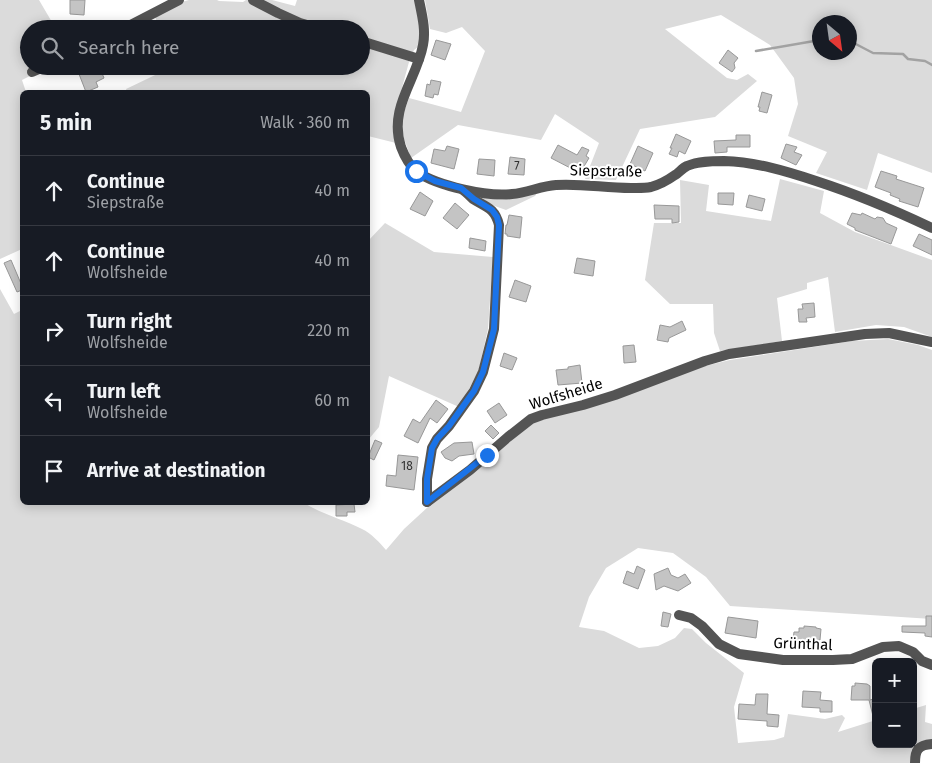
<!DOCTYPE html>
<html lang="en">
<head>
<meta charset="utf-8">
<style>
  :root { --surface:#171b24; --page:#20242c; --text:#f1f3f6; --muted:#9ea1a6; --line:#363941 }
  body { margin:0; font-family:"Fira Sans",sans-serif; background:var(--page); color:var(--text) }
  .controls { position:absolute; right:15px; bottom:15px; display:grid; overflow:hidden; border-radius:8px; box-shadow:0 2px 12px #0003 }
  .controls button { width:45px; height:45px; display:grid; place-items:center; padding:0; border:0; border-bottom:1px solid var(--line); background:var(--surface); color:var(--text); font:25px sans-serif }
  .compass { position:absolute; left:812px; top:15px; width:45px; height:45px; border-radius:50%; background:var(--surface); box-shadow:0 2px 12px #0003; rotate:151deg }
  .stop { position:absolute; width:15px; height:15px; margin:-11px; border:4px solid #1a73e8; border-radius:50%; background:#fff }
  .stop.end { background:#1a73e8; border-color:#fff; box-shadow:0 1px 5px #0008 }
  .list { margin:0; padding:0; list-style:none }
  h2 { display:flex; justify-content:space-between; align-items:center; height:65px; margin:0; padding:0 20px; font-size:21px }
  h2 small { font-size:16px; font-weight:400; color:var(--muted) }
  .list li { display:grid; grid-template-columns:32px 1fr auto; gap:15px; align-items:center; box-sizing:border-box; height:70px; padding:0 20px; border-top:1px solid var(--line) }
  .list b { display:block; font-size:19px; white-space:nowrap }
  .list p { margin:0; font-size:16px; white-space:nowrap; color:var(--muted) }
  .list em { font-size:16px; font-style:normal; color:var(--muted) }
  .icon { flex:none; width:28px; height:28px; fill:none; stroke:currentColor; stroke-width:2; stroke-linecap:round; stroke-linejoin:round }
  .map { position:relative; flex:none; width:932px; height:763px; overflow:hidden }
  .search { position:absolute; background:var(--surface); box-shadow:0 2px 12px #0003; left:20px; top:20px; width:350px; height:55px; display:flex; align-items:center; gap:12px; box-sizing:border-box; padding:0 18px; border-radius:28px; color:var(--muted); font-size:19px }
  .panel { position:absolute; background:var(--surface); box-shadow:0 2px 12px #0003; left:20px; top:90px; width:350px; height:415px; border-radius:8px }
  .map>svg:first-child { display:block }
  .green { fill:#dbdbdb; fill-rule:evenodd }
  .lines { fill:none; stroke-linecap:round; stroke-linejoin:round }
  .stream { stroke:#a2a2a2; stroke-width:2.5 }
  .building { fill:#c4c4c4; stroke:#989898 }
  .street { stroke:#545454; stroke-width:10 }
  .route { stroke:#1a73e8; stroke-width:6 }
  .labels { text-anchor:middle; dominant-baseline:central; stroke-width:4; stroke-linejoin:round; paint-order:stroke }
  .number-label { font-size:12px; fill:#313131 }
  .street-label { font-size:15px; fill:#000; stroke:#fff }
</style>
</head>
<body>
<div class="map">
<svg width="932" height="763" viewBox="0 0 932 763">
  <rect width="100%" height="100%" fill="#fff"/>
  <!-- green -->
  <g class="green">
    <polygon points="0,0 39,0 56,29 29,29 29,66 41,66 32,75 22,80 26,92 22,92 22,249 0,259"/>
    <polygon points="189,0 217,0 219,1 243,2 246,0 272,0 295,6 297,0 415,0 419,24 420,40 418,47 414,50 409,62 400,95 396,143 368,136 368,92 127,92 126,89 174,66 361,66 361,29 160,29 155,17 178,3"/>
    <path d="M425,0H932V173L878,153L867,190L816,173L827,152L788,136L798,104L794,78L770,45L721,15L665,29L727,78L737,80L748,74L757,81L715,117L640,129L616,180L585,179L599,143L555,114L541,140L458,125L411,158L403,136L402,118L409,98L461,112L485,51L462,27L446,33L430,29ZM820,22H850V52H820Z"/>
    <polygon points="780,179 824,191 820,213 855,232 932,260 932,337 904,327 876,325 835,332 828,277 807,283 807,289 777,298 782,341 720,351 714,333 713,304 670,304 645,280 654,223 681,223 680,180 709,185 706,211 771,221"/>
    <polygon points="537,193 535,196 506,210 492,205 478,195 502,200"/>
    <polygon points="385,223 434,252 493,257 488,329 478,373 459,407 389,376 379,427 368,440 368,241"/>
    <path d="M0,289L14,314L22,310V502L304,503C324,515 342,519 362,529C371,533 380,543 386,550L404,529L429,506L531,423L705,366L730,360L852,341L888,339L918,345L932,350V619L730,606L706,577L673,553L638,548L606,568L589,597L579,627L604,631L639,648L658,646L675,638L684,628L692,629L706,643L744,673L734,707L738,743L774,740L784,737L788,714L825,719L842,715L845,718L838,732L876,720V744H913V709L926,705L925,722L932,724V741C925,740 915,741 912,749C911,752 911,759 911,763H0Z"/>
  </g>
  <g class="lines">
    <!-- stream -->
    <g class="stream">
      <polyline points="850,41 873,53 903,54 908,59 925,61 932,65"/>
      <polyline points="756,51 820,40"/>
    </g>
  </g>
  <!-- building -->
  <g class="building">
    <polygon points="70,0 85,0 84,15 70,14"/>
    <polygon points="436,40 451,44 445,60 431,55"/>
    <polygon points="728,50 738,58 734,63 735,68 732,72 719,63"/>
    <polygon points="81,66 99,66 104,78 96,82 98,87 86,92 79,74 83,73"/>
    <polygon points="431,80 441,82 438,95 434,94 433,98 425,96 427,84 430,85"/>
    <polygon points="762,92 772,95 767,113 759,111 760,107 758,107"/>
    <polygon points="676,134 691,141 685,154 679,151 677,157 669,154 672,148 670,148"/>
    <polygon points="736,135 750,135 750,147 727,147 727,152 715,153 714,141 736,140"/>
    <polygon points="786,144 797,147 794,152 802,155 796,165 781,158"/>
    <polygon points="558,145 577,155 582,147 589,150 586,156 589,158 580,173 551,158"/>
    <polygon points="447,146 459,149 454,169 431,163 434,149 445,151"/>
    <polygon points="638,146 653,153 645,171 630,164"/>
    <polygon points="510,157 525,159 524,175 508,174"/>
    <polygon points="479,159 495,160 494,176 477,174"/>
    <polygon points="881,171 897,176 896,179 924,188 918,207 899,201 900,199 890,195 891,193 875,187"/>
    <polygon points="420,192 433,201 425,216 410,209"/>
    <polygon points="718,193 734,193 733,205 718,204"/>
    <polygon points="749,195 765,199 762,211 746,207"/>
    <polygon points="455,203 469,215 457,229 443,218"/>
    <polygon points="654,205 679,206 679,222 672,223 672,219 655,219"/>
    <polygon points="852,213 861,215 862,213 875,219 877,217 883,218 886,223 897,228 891,244 855,230 855,228 847,224"/>
    <polygon points="509,215 522,217 520,238 507,236 507,234 505,234 506,225 507,225"/>
    <polygon points="919,234 932,240 932,255 913,246"/>
    <polygon points="470,238 486,241 485,251 469,248"/>
    <polygon points="577,258 595,261 593,276 574,273"/>
    <polygon points="11,260 22,286 22,290 17,292 4,263"/>
    <polygon points="515,280 531,286 526,302 509,297"/>
    <polygon points="814,303 815,317 806,318 807,322 799,322 798,309 803,309 802,304"/>
    <polygon points="682,321 686,330 669,338 668,342 657,340 660,325 670,327"/>
    <polygon points="634,345 636,362 624,363 623,346"/>
    <polygon points="504,353 517,358 512,370 500,366"/>
    <polygon points="580,365 582,383 558,385 556,370 568,369 568,367"/>
    <polygon points="436,400 448,409 437,423 430,418 418,443 404,436 413,419 420,423"/>
    <polygon points="499,403 507,415 495,423 487,411"/>
    <polygon points="491,425 499,433 493,439 485,431"/>
    <polygon points="375,440 382,443 374,460 368,457"/>
    <polygon points="472,442 474,454 459,456 452,461 445,458 441,452 454,443"/>
    <polygon points="398,455 418,457 414,490 386,486 387,475 396,476"/>
    <polygon points="354,504 355,512 347,512 347,516 336,516 336,505"/>
    <polygon points="637,566 645,570 638,589 623,583 627,571 634,574"/>
    <polygon points="668,568 671,575 678,578 685,574 691,583 678,591 664,586 656,590 654,574"/>
    <polygon points="663,612 671,614 668,627 661,626"/>
    <polygon points="926,616 932,616 932,637 925,636 925,633 902,632 902,626 926,626"/>
    <polygon points="728,617 758,621 756,638 725,633"/>
    <polygon points="804,626 816,627 816,628 821,629 820,640 793,640 794,632 799,632 799,628 804,628"/>
    <polygon points="855,683 867,684 870,686 870,700 876,698 876,720 874,720 869,700 851,700 852,686 855,686"/>
    <polygon points="803,691 821,692 820,700 832,701 832,712 820,712 820,708 802,707"/>
    <polygon points="756,694 768,694 767,714 779,715 778,727 767,726 767,721 738,719 739,704 755,705"/>
  </g>
  <g class="lines">
    <!-- street -->
    <g class="street">
      <polyline points="253,0 278,13 300,23 321,29"/>
      <path d="M419,0C422,15 426,30 423,45C417,79 388,108 401,147C404,155 410,166 417,172C438,186 487,197 512,194C527,193 541,186 556,185C583,183 609,189 636,188C641,188 646,188 651,187C658,185 668,180 675,175C679,173 682,168 687,166C698,161 712,161 724,161C756,162 786,171 816,181C856,194 894,210 932,228"/>
      <polyline points="123,29 179,0"/>
      <polyline points="361,41 419,59"/>
      <polyline points="32,72 46,66"/>
      <polyline points="427,502 470,470 508,437 531,419 542,415 583,405 615,395 705,361 729,354 865,334 889,333 932,342"/>
      <path d="M427,502V479L432,448L437,439L449,426L474,391L483,372L494,329L499,225C495,208 486,207 473,199C470,196 467,193 463,190"/>
      <polyline points="679,615 691,618 702,626 719,644 739,654 783,660 833,660 852,659 883,647 899,646 913,652 922,661 932,665"/>
      <path d="M915,763C915,750 918,745 932,744"/>
    </g>
  </g>
  <g class="lines">
    <!-- route -->
    <polyline class="route" points="416,171 435,181 461,188 474,199 492,210 497,217 499,225 494,329 483,372 474,391 449,426 437,439 432,448 427,479 427,502 487,455"/>
  </g>
  <g class="labels">
    <!-- number labels -->
    <g class="number-label">
      <text x="517" y="166">7</text>
      <text x="407" y="466">18</text>
    </g>
    <!-- street labels -->
    <g class="street-label">
      <text transform="translate(606 171) rotate(1)">Siepstraße</text>
      <text transform="translate(566 394) rotate(-17)">Wolfsheide</text>
      <text transform="translate(803 644) rotate(2)">Grünthal</text>
    </g>
  </g>
</svg>
<div class="controls">
<button>+</button>
<button>−</button>
</div>
<svg class="compass" viewBox="-18 -18 36 36"><path d="M0-13l5 13h-10z" fill="#e53935"/><path d="M0 13l5-13h-10z" fill="#9ea1a6"/></svg>
<div class="stop" style="left:416px;top:171px"></div>
<div class="stop end" style="left:487px;top:455px"></div>
<div class="search"><svg class="icon" aria-label="search" viewBox="0 0 24 24"><circle cx="10" cy="10" r="6"/><path d="M15 15l6 6"/></svg>Search here</div>
<section class="panel">
<h2>5 min<small>Walk · 360 m</small></h2>
<ul class="list">
<li><svg class="icon" aria-label="ahead" viewBox="0 0 24 24"><path d="M12 20V5M6 11l6-6 6 6"/></svg><div><b>Continue</b><p>Siepstraße</p></div><em>40 m</em></li>
<li><svg class="icon" aria-label="ahead" viewBox="0 0 24 24"><path d="M12 20V5M6 11l6-6 6 6"/></svg><div><b>Continue</b><p>Wolfsheide</p></div><em>40 m</em></li>
<li><svg class="icon" aria-label="right" viewBox="0 0 24 24"><path d="M7 20v-9h11M14 6l5 5-5 5"/></svg><div><b>Turn right</b><p>Wolfsheide</p></div><em>220 m</em></li>
<li><svg class="icon" aria-label="left" viewBox="0 0 24 24"><path d="M17 20v-9H6M10 6l-5 5 5 5"/></svg><div><b>Turn left</b><p>Wolfsheide</p></div><em>60 m</em></li>
<li><svg class="icon" aria-label="arrive" viewBox="0 0 24 24"><path d="M6 21V4h12l-3 4 3 4H6"/></svg><div><b>Arrive at destination</b></div></li>
</ul>
</section>
</div>
</body>
</html>
